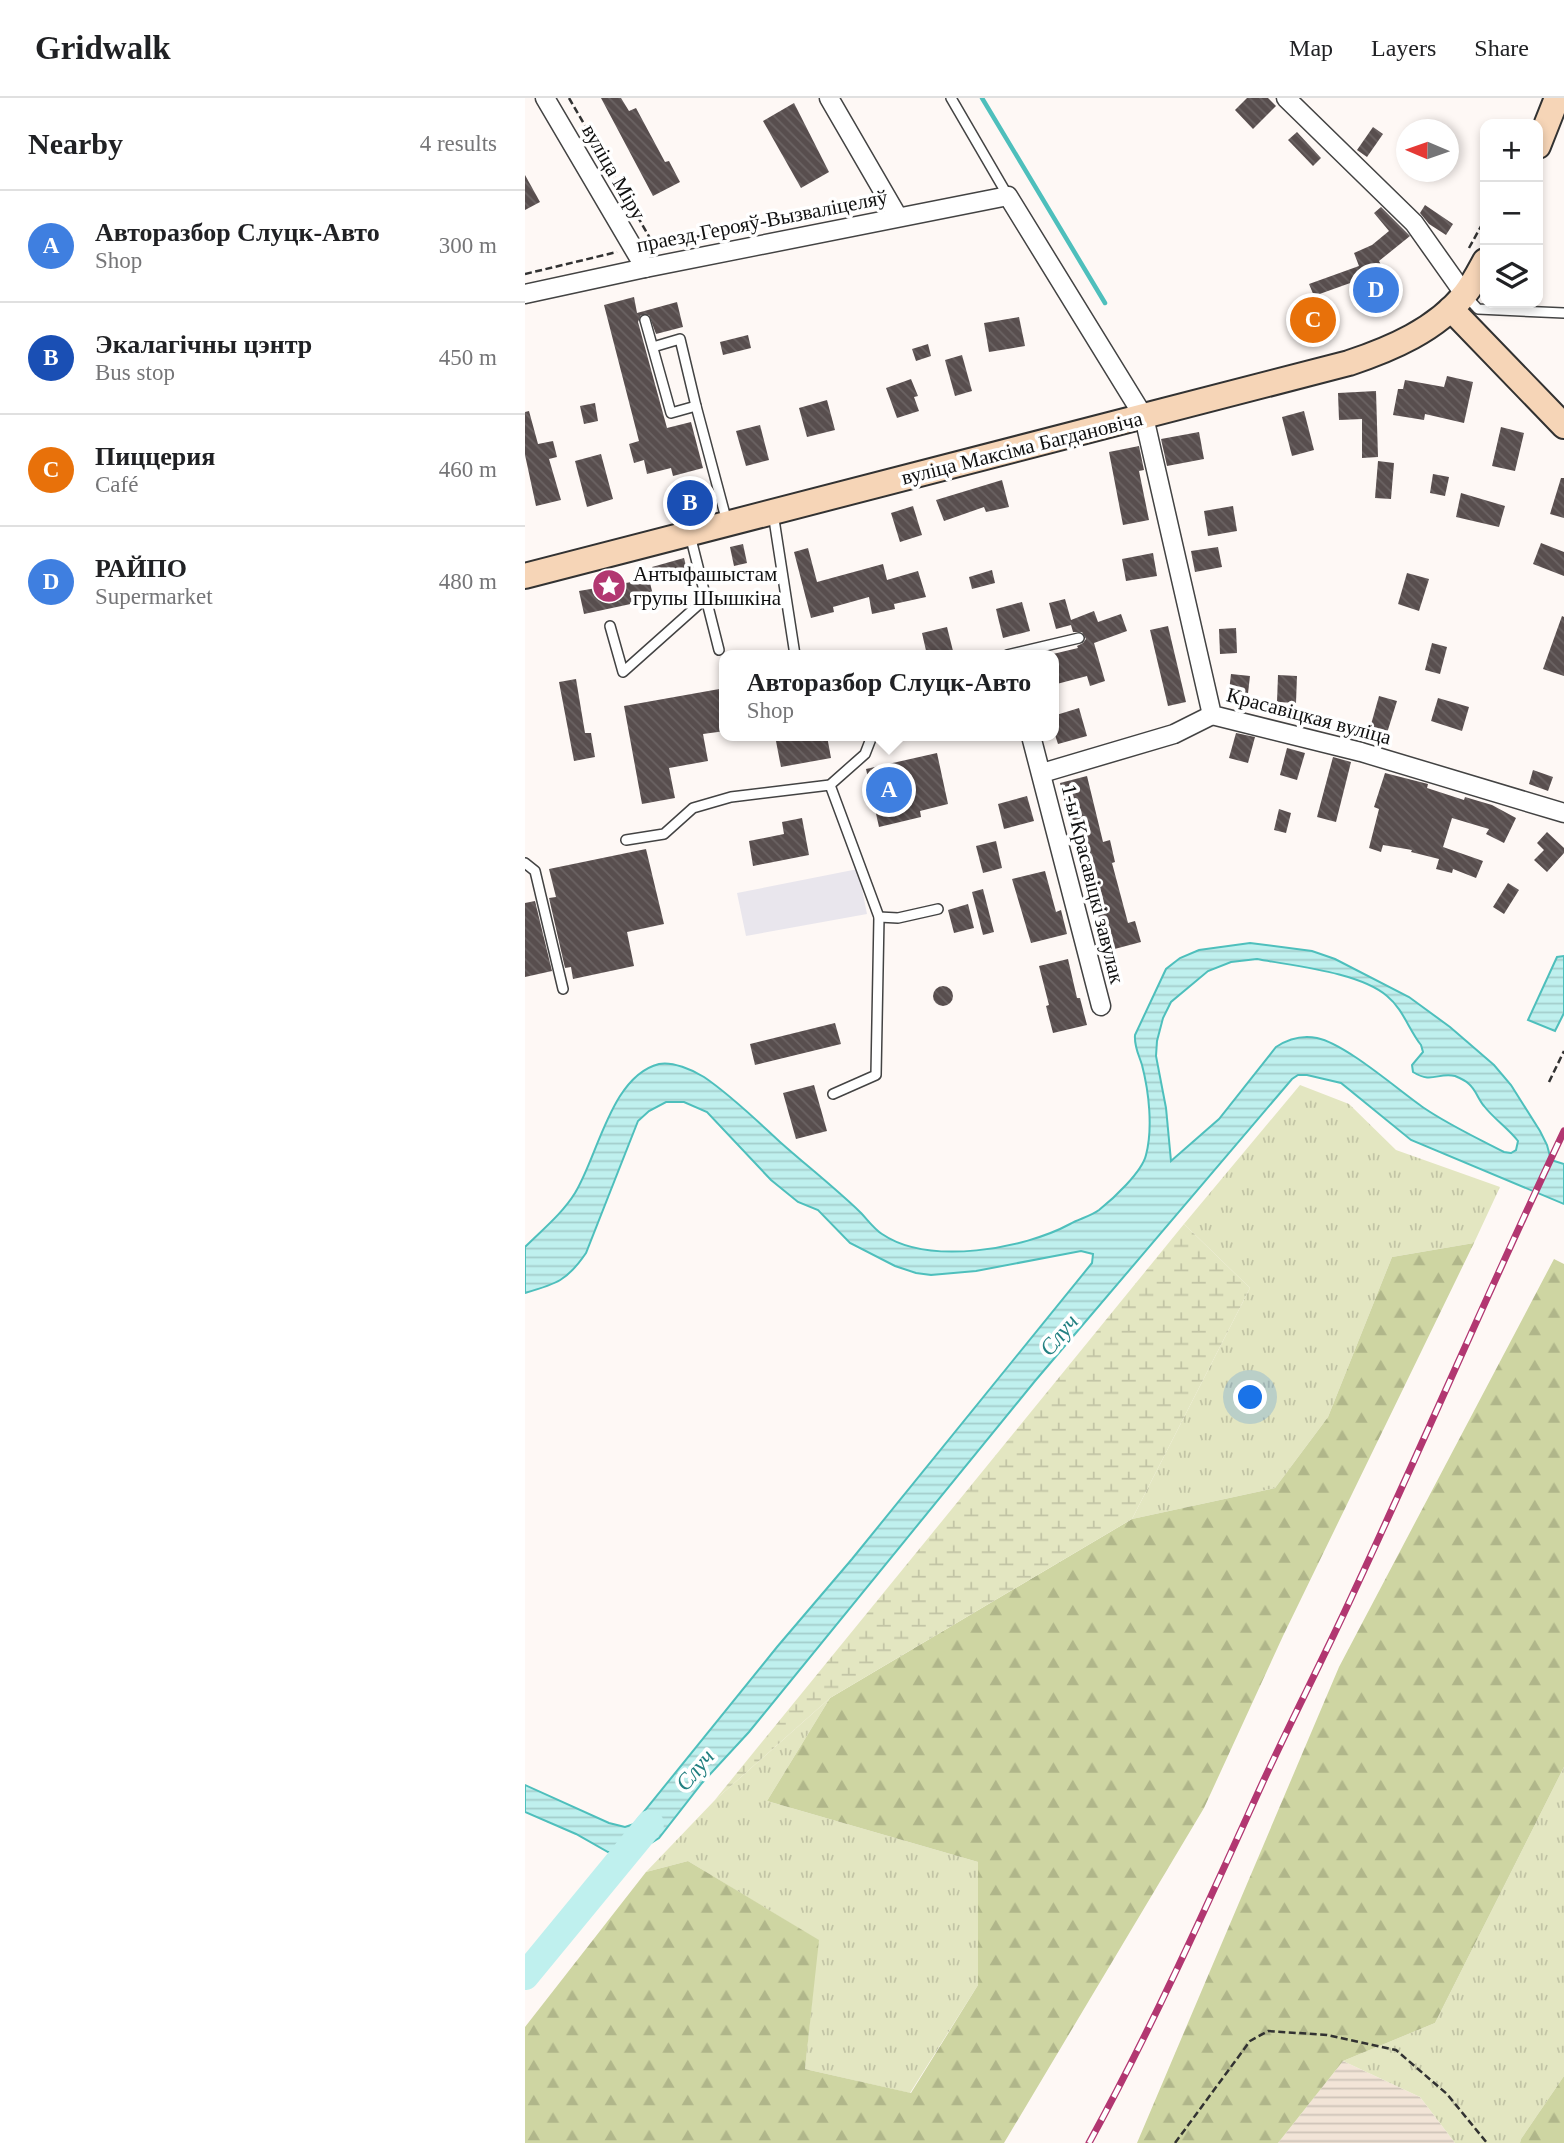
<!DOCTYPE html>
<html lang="en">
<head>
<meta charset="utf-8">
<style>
  :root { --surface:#fff; --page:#f6f6f6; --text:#202124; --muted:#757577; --line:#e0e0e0; --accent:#b23771 }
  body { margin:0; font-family:Georgia,serif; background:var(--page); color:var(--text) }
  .controls { position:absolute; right:21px; top:21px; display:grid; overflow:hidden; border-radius:14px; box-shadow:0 4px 10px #0003 }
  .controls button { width:63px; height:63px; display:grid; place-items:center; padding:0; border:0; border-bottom:2px solid var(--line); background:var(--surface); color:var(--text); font:35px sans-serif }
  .compass { position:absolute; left:871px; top:21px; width:63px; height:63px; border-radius:50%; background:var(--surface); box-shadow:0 4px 10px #0003; rotate:272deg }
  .you { position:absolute; left:726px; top:1300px; width:24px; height:24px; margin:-18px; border:5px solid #fff; border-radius:50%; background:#1a73e8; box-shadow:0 0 0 10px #1a73e833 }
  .badge { display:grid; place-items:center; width:46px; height:46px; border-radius:50%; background:var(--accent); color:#fff; font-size:23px; font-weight:700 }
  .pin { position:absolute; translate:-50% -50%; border:4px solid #fff; box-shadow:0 2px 7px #0006 }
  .popup { position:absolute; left:194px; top:552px; width:340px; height:91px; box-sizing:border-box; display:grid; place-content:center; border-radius:14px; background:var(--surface); filter:drop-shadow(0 2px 5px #0005); font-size:23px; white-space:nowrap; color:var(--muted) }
  .popup b { font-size:26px; color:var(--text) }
  .popup::after { content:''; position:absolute; left:50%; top:100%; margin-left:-14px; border:14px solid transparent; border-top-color:var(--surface) }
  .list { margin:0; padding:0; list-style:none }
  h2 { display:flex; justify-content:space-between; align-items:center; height:91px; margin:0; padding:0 28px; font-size:30px }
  h2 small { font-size:23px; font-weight:400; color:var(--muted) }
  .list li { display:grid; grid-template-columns:46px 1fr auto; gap:21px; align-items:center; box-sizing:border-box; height:112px; padding:0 28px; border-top:2px solid var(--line) }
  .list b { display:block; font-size:26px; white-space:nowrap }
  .list p { margin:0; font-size:23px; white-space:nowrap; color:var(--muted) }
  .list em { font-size:23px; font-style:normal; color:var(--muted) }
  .icon { flex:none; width:38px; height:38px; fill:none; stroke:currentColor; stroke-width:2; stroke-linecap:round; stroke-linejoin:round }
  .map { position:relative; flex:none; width:1039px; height:2045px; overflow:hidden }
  header { display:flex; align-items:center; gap:42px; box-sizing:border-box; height:98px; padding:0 35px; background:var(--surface); border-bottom:2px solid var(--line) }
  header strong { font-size:33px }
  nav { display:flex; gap:38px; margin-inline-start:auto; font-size:24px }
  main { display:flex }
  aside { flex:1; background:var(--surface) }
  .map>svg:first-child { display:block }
  .industrial { fill:#e9e6ed }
  .farmland { fill:url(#farmland-rules) }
  .grass { fill:url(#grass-tufts) }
  .forest { fill:url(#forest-firs) }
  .wetland { fill:url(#wetland-marsh) }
  .water { fill:url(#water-rules); stroke:#4ebfbc; stroke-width:2; fill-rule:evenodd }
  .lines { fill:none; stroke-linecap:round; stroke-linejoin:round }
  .stream { stroke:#4ebfbc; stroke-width:4.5 }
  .river { stroke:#bff0ee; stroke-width:28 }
  .building { fill:url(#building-back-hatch) }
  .service-casing { stroke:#434343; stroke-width:12 }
  .minor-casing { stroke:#434343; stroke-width:21 }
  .secondary-casing { stroke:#323232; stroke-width:28 }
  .path { stroke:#323232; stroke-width:2.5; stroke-dasharray:7 3.5; stroke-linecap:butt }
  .service { stroke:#fff; stroke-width:9 }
  .minor { stroke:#fff; stroke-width:18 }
  .secondary { stroke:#f6d5b7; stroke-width:24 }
  .rail-casing { stroke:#b23771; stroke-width:7 }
  .rail { stroke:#fff; stroke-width:4.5; stroke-dasharray:13; stroke-linecap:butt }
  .labels { text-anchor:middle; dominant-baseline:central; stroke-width:7; stroke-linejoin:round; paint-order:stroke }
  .street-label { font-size:21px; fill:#101010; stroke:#fff }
  .poi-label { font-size:21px; fill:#101010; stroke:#fff; text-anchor:start }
  .water-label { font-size:23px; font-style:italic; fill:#238081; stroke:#fff }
</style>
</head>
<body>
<header>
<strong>Gridwalk</strong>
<nav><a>Map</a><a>Layers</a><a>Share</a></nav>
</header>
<main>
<aside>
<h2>Nearby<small>4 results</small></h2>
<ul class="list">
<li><span class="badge" style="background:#3f7fe0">A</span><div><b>Авторазбор Слуцк-Авто</b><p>Shop</p></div><em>300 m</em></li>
<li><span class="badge" style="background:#1a4fb4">B</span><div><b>Экалагічны цэнтр</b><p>Bus stop</p></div><em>450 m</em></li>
<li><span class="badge" style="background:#e8710a">C</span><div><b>Пиццерия</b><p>Café</p></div><em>460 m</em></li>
<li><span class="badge" style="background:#3f7fe0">D</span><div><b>РАЙПО</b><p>Supermarket</p></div><em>480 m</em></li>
</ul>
</aside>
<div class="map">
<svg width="1039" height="2045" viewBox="0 0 1039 2045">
  <defs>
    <pattern id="farmland-rules" width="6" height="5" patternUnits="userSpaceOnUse" patternTransform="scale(1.75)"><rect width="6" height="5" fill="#f2e4d7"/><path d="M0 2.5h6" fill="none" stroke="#cec3b8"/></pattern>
    <pattern id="grass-tufts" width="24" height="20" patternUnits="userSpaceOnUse" patternTransform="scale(1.75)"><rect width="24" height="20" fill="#e3e6c1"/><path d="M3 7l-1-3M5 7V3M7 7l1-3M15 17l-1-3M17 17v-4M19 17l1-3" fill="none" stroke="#c2c4a5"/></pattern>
    <pattern id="forest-firs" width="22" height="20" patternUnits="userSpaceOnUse" patternTransform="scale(1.75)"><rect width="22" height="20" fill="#ced5a2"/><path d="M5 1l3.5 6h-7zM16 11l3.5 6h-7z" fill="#b0b68a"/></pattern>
    <pattern id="wetland-marsh" width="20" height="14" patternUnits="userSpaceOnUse" patternTransform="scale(1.75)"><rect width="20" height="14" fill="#e3e6c1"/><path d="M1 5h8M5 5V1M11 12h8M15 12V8" fill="none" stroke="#c2c4a5"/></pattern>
    <pattern id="water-rules" width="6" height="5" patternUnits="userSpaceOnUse" patternTransform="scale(1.75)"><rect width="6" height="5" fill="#bff0ee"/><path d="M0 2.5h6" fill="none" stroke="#a3cdcb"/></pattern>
    <pattern id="building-back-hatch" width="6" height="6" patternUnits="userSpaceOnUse" patternTransform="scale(1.75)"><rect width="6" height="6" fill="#584e4e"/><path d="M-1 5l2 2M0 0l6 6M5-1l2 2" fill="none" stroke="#6b6363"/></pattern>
  </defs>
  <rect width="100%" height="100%" fill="#fef8f5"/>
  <!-- industrial -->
  <polygon class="industrial" points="333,771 342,816 221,838 212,795"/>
  <!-- farmland -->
  <polygon class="farmland" points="818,1963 895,1999 930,2045 753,2045"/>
  <!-- grass -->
  <g class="grass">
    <polygon points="775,987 824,1006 871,1052 975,1089 949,1145 867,1159 803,1319 750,1390 607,1421 725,1190 659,1126"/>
    <polygon points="305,1600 242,1703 453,1764 453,1887 385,1995 280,1971 293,1842 163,1763 121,1774 189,1703"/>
    <polygon points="1039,1669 1039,1978 996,2041 995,2045 930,2045 895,1999 818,1963 910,1925"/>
  </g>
  <!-- forest -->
  <g class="forest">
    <polygon points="949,1145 758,1538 679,1710 479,2045 0,2045 0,1929 121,1774 163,1763 294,1842 280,1971 386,1995 453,1887 453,1764 242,1703 305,1600 607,1421 750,1390 803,1319 867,1159"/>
    <polygon points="1029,1161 1039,1166 1039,1669 910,1925 818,1963 753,2045 612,2045 814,1569"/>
    <polygon points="1039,1978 1039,2045 995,2045 996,2041"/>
  </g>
  <!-- wetland -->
  <polygon class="wetland" points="659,1126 725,1190 607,1421 305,1600 189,1703"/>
  <!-- water -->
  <g class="water">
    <path d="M725,845L787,853L810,861L884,899L925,929L969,967L986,987L1015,1033L1022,1047L1026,1062L1039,1066V1106L886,1042L816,985L782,977H773L767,981L510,1283L224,1634L177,1685L134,1740L107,1757L83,1754L51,1736L0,1714V1687L84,1725L100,1729L109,1726L252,1549L327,1461L567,1165L568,1156L556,1153L451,1173L406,1177L391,1175L370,1168L325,1145L293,1112L273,1104L246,1082L182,1014L159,1004H141L124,1013L113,1023L61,1155C42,1183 31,1186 0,1195V1149C17,1132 37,1116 50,1095C73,1058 86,978 134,966C147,963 168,972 179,979C207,998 231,1022 255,1044C282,1068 309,1089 335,1114C342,1121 349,1131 357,1136C404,1168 499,1151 545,1126C554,1121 566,1118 574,1112C588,1101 617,1074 621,1057C628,1030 624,994 617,967C614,957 609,949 610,937L641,871L655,860L674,852ZM732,861C768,868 834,874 862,898C878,911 884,932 896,947L898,954L887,967L888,974C907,986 913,974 930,978C935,980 940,982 944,986C951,992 953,1001 959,1008C969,1021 983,1030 993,1043L991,1052L986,1055L979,1054C952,1040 924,1027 899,1010C873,992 821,946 792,940C777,937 763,941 751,949L694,1021L646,1063L641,1010L631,958L632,943L638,920L646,904L683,873L706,864Z"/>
    <polygon points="1039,858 1039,915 1030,933 1003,922 1032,859"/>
  </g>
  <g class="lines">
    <!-- stream -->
    <polyline class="stream" points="457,0 580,205"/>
    <!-- river -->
    <polyline class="river" points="0,1878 125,1726"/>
  </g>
  <!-- building -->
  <g class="building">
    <polygon points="76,0 96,0 104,13 111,10 140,64 144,63 155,84 128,98"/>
    <polygon points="722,0 743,0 751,8 728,31 710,12"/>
    <polygon points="269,5 304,74 276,90 238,23"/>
    <polygon points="848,29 858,36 842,59 832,52"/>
    <polygon points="772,34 796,60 788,68 763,42"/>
    <polygon points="0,77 15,104 0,112"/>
    <polygon points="900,107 928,126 921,137 904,126 895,115"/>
    <polygon points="856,109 885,138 854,163 872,198 843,213 828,184 789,198 784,186 834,168 829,155 847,147 864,133 849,115"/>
    <polygon points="109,199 112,215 152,204 158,229 131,236 124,217 116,217 113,224 142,330 166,324 178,370 148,378 146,370 122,376 119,362 109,365 104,346 114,343 79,207"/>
    <polygon points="797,207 803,230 779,237 773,214"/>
    <polygon points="494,219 500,248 464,254 459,225"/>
    <polygon points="223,237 226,250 198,257 195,244"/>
    <polygon points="403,246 406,258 391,263 387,251"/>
    <polygon points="437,257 447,293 430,298 420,262"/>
    <polygon points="922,278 948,284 939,325 900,316 899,322 868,317 873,291 878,291 880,282 919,289"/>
    <polygon points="386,281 393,298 389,299 394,313 372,320 361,290"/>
    <polygon points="851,293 853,359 837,360 837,321 814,322 813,295"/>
    <polygon points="302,302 310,332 282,339 274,310"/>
    <polygon points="70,305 73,323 59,326 55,308"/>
    <polygon points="4,313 13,346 28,343 32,359 24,361 36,402 11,408 0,357 0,314"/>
    <polygon points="779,313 789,352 767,358 757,319"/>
    <polygon points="235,327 244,362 221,368 211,333"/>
    <polygon points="976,329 999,335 990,373 967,368"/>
    <polygon points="674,334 679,361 642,368 636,341"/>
    <polygon points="614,348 619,372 614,373 624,422 598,427 584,354"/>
    <polygon points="76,356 88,401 62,409 50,363"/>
    <polygon points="853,363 869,365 866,401 850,400"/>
    <polygon points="908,376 924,379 920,398 905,395"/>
    <polygon points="1036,380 1039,380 1039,420 1025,416"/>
    <polygon points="477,382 484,409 461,414 459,409 419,423 411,402"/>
    <polygon points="936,395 980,408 974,429 931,419"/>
    <polygon points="388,408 397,437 375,444 366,415"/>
    <polygon points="708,408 712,433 683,438 679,413"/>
    <polygon points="1016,445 1039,454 1039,478 1008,466"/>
    <polygon points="218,446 222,465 209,468 205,449"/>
    <polygon points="693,449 697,469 670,474 666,453"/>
    <polygon points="283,450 292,484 358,466 362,482 393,473 401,499 369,506 370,511 347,516 344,499 308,509 309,514 286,520 269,454"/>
    <polygon points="628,455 632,478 601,483 597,461"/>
    <polygon points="159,460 163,476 131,485 127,469"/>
    <polygon points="467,472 470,485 447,491 444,479"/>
    <polygon points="882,475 904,481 894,513 873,506"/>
    <polygon points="124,481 129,501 59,516 54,493"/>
    <polygon points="540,501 546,522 569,513 573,524 596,516 602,533 569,545 580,583 565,588 562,578 528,587 528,556 553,550 552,548 558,545 561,541 557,534 548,534 546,527 531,531 524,505"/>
    <polygon points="497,504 505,533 478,540 471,511"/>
    <polygon points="1037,518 1039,519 1039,578 1018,571"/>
    <polygon points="643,528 661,604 643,608 625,532"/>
    <polygon points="422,529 429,557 402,557 397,535"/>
    <polygon points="711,530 712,555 695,556 694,531"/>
    <polygon points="907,545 922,549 915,576 900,572"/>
    <polygon points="706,576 725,578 722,604 703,602"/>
    <polygon points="753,577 772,578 771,605 752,604"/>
    <polygon points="51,581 60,635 66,635 70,659 49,663 34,584"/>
    <polygon points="200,590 200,633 178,636 183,663 144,670 150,700 117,706 99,608"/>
    <polygon points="854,598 872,603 862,635 845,630"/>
    <polygon points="913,600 944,609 937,633 906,623"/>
    <polygon points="554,610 562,638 533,646 528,631 528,618"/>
    <polygon points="711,635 730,639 723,665 704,660"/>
    <polygon points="250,638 302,638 306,660 256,669"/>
    <polygon points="762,650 780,655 772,682 755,677"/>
    <polygon points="412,655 423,706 395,713 396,719 354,729 341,671"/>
    <polygon points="808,659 826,664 811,724 792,719"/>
    <polygon points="1008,672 1028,679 1023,693 1004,686"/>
    <polygon points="860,675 903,686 902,690 939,702 940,699 967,707 991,720 979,745 961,736 964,731 927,720 918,749 958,763 951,780 928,771 927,775 911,771 914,761 886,754 887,752 858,747 856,754 844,750 854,711 849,709"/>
    <polygon points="562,678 578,744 585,742 590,764 587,765 603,825 610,823 616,844 582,853 573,816 570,817 552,738 548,739 535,685"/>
    <polygon points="502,698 509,723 479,731 473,706"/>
    <polygon points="754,711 766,715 761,735 749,732"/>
    <polygon points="277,720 284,757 228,768 224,743 259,736 257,724"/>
    <polygon points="1022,734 1039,750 1039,755 1022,774 1009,762 1019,752 1012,745"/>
    <polygon points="471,743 477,770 458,775 451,748"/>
    <polygon points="121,751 139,826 102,834 109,868 48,881 46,869 40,870 24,800 31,799 24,771"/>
    <polygon points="520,773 531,814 536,812 542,836 506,845 487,781"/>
    <polygon points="983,785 994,792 979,816 968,809"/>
    <polygon points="458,791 469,834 458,837 447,794"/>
    <polygon points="10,803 27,873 0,879 0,805"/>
    <polygon points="443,806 449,830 429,835 423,812"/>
    <polygon points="543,861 552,900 555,900 562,927 528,935 521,908 524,907 514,868"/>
    <circle cx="418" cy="898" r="10"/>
    <polygon points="310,925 316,946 230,967 225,946"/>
    <polygon points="289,987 302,1033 271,1041 258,995"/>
  </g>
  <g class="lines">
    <!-- service casing -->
    <g class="service-casing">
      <g id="service">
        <polyline points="426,0 483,98"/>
        <polyline points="941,198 953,211 1039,215"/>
        <polyline points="120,222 146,315 171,308 202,424"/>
        <polyline points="128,249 155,241 171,308"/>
        <polyline points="248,415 270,557"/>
        <polyline points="165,437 194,552"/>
        <polyline points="85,528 98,574 181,500"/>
        <polyline points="482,557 554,540"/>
        <polyline points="305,687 354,819 351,977 308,996"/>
        <polyline points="101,742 139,736 168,710 206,699 305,687 340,656 347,638"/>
        <polyline points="0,765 10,773 38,891"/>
        <polyline points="354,819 373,820 413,811"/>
      </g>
    </g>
    <!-- minor casing -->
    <g class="minor-casing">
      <g id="minor">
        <polyline points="20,0 120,170"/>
        <polyline points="304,0 373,119"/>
        <polyline points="761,0 889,125 940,197"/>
        <polyline points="0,196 120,170 483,98 619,319 687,617 836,654 1039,715"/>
        <polyline points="506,638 576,908"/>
        <polyline points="517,675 649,636 687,617"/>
      </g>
    </g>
    <!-- secondary casing -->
    <g class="secondary-casing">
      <g id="secondary">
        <polyline points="1013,48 1032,0"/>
        <polyline points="926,211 1039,328"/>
        <path d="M0,478L824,265C866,251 911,232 940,196C948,186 954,174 960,163"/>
      </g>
    </g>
    <!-- path -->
    <g class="path">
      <polyline points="44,0 129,147 340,106 341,99"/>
      <polyline points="944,150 960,121"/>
      <polyline points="0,176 92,154"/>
      <polyline points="1024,984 1039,953"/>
      <polyline points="650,2045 725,1943 743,1933 802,1937 871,1952 922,1996 962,2045"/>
    </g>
    <!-- service -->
    <use href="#service" class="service"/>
    <!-- minor -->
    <use href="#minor" class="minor"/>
    <!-- secondary -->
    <use href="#secondary" class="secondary"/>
    <!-- rail casing -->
    <g class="rail-casing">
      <path id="rail" d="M564,2045C628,1928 682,1807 737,1686C766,1623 798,1561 827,1498C899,1344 966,1187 1039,1033"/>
    </g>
    <!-- rail -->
    <use href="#rail" class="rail"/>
  </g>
  <!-- icons -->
  <defs>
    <g id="sight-disc" transform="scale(1.75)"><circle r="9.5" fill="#b23771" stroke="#fff"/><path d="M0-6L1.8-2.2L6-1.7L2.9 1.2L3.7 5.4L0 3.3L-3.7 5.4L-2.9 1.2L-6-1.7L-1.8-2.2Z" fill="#fff"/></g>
  </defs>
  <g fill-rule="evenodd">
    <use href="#sight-disc" x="84" y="488"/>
  </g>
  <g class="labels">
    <!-- street labels -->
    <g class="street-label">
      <text transform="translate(89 74) rotate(60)">вуліца Міру</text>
      <text transform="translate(237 123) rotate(-11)">праезд Герояў-Вызваліцеляў</text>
      <text transform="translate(497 350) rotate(-14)">вуліца Максіма Багдановіча</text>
      <text transform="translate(784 618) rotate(15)">Красавіцкая вуліца</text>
      <text transform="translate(568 786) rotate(76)">1-ы Красавіцкі завулак</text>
    </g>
    <!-- poi labels -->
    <g class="poi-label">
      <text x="108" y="476">Антыфашыстам<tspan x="108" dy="24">групы Шышкіна</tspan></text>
    </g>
    <!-- water labels -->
    <g class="water-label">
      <text transform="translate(534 1237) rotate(-50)">Случ</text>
      <text transform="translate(170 1672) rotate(-50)">Случ</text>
    </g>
  </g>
</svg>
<div class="controls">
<button>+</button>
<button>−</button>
<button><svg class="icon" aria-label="layers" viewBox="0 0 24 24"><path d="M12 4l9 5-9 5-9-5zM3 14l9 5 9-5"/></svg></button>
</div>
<svg class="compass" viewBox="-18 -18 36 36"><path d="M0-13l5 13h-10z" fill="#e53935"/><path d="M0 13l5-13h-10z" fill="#757577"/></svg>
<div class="you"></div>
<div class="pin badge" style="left:364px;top:692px;background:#3f7fe0">A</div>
<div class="popup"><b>Авторазбор Слуцк-Авто</b>Shop</div>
<div class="pin badge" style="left:165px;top:405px;background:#1a4fb4">B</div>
<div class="pin badge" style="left:788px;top:222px;background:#e8710a">C</div>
<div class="pin badge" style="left:851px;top:192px;background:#3f7fe0">D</div>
</div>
</main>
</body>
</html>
